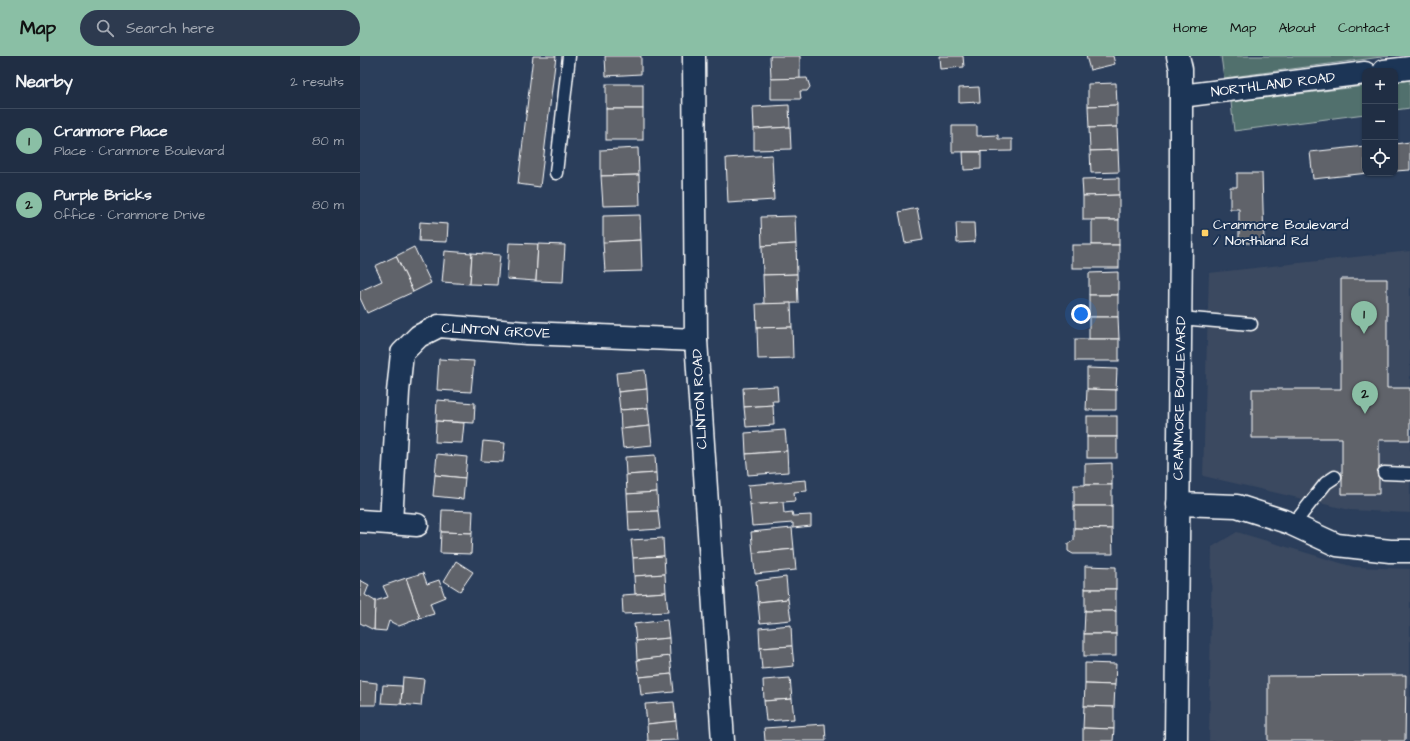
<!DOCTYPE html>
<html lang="en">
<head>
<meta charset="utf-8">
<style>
  :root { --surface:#202e44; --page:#2d3a4f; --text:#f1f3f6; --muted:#a2a8b2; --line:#3d4a5d; --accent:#8abfa5 }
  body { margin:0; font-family:"Architects Daughter",sans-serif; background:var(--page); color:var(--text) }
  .controls { position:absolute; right:12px; top:12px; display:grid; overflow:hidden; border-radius:8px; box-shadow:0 1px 3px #0004 }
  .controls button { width:36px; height:36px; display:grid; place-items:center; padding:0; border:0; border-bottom:1px solid var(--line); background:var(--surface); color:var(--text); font:20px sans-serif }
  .you { position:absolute; left:721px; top:258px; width:14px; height:14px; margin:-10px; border:3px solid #fff; border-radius:50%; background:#1a73e8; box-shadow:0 0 0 6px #1a73e833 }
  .badge { display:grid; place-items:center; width:26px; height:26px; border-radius:50%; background:var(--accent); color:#111; font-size:13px; font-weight:700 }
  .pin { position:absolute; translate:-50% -33px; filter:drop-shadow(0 1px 2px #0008) }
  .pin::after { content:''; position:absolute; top:21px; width:14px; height:12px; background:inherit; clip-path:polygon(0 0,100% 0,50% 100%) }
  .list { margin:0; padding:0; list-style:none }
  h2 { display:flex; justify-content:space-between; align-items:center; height:52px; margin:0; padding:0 16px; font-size:17px }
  h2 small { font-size:13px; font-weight:400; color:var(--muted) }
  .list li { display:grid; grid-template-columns:26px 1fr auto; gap:12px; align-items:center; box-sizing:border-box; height:64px; padding:0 16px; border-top:1px solid var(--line) }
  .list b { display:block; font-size:15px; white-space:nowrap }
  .list p { margin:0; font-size:13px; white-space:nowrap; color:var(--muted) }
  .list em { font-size:13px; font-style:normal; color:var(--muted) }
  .icon { flex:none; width:22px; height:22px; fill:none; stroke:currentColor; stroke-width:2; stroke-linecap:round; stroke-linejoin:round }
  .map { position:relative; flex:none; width:1050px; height:685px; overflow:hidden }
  header { display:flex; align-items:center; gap:24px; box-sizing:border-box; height:56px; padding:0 20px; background:var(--accent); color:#111 }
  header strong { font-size:19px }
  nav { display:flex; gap:22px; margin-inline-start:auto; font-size:14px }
  .search { width:280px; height:36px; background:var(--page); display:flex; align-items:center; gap:10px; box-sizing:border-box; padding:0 14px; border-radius:22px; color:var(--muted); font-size:15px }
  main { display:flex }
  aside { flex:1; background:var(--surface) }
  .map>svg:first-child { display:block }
  .built { fill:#3b4960 }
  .green { fill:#516f6d; stroke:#a8b7b6 }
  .building { fill:#61646b; stroke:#fff }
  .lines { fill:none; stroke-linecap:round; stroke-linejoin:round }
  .service-casing { stroke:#fff; stroke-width:15 }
  .minor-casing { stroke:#fff; stroke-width:25 }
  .tertiary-casing { stroke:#fff; stroke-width:25 }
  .service { stroke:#1d3557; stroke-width:12 }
  .minor { stroke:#1d3557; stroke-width:22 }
  .tertiary { stroke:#1d3557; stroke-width:22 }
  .poi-dot { fill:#ffd166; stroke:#1d3557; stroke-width:1.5 }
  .labels { text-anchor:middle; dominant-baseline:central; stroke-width:4; stroke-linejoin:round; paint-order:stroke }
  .street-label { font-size:14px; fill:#fff; stroke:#1d3557 }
  .poi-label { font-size:14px; fill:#fff; stroke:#1d3557; text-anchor:start }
</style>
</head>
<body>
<header>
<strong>Map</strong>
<div class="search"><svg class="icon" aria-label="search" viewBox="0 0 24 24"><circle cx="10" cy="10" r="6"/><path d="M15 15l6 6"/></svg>Search here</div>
<nav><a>Home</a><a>Map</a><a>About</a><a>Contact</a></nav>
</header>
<main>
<aside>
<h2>Nearby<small>2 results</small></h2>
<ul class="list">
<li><span class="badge">1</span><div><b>Cranmore Place</b><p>Place · Cranmore Boulevard</p></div><em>80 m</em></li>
<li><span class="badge">2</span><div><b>Purple Bricks</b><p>Office · Cranmore Drive</p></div><em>80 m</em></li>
</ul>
</aside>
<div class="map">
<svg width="1050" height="685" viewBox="0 0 1050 685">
  <rect width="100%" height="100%" fill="#2b3e5b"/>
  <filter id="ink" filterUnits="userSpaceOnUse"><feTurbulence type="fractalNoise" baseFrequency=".025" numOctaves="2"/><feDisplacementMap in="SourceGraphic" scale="8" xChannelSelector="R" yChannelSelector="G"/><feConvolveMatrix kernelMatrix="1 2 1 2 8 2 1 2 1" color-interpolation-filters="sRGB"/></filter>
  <g filter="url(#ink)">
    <!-- built -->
    <g class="built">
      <polygon points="1050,195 1050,457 990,454 843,420 849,217"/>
      <polygon points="877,476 994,511 1050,513 1050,685 849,685 852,491"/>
    </g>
    <!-- green -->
    <g class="green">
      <polygon points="861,0 1029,0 864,22"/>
      <polygon points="1050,24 1050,52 1035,54 1035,26"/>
      <polygon points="1005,30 1005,58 874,75 871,46"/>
    </g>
    <!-- building -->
    <g class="building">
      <polygon points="173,0 196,0 180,131 158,128"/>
      <polygon points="245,0 281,0 281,18 246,20"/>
      <polygon points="410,0 440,0 440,23 411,23"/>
      <polygon points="579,0 603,0 604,11 580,13"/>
      <polygon points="726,0 753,0 755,8 730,14"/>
      <polygon points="447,22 450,31 447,35 440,35 441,43 411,43 411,23"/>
      <polygon points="756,27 757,49 728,50 728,28"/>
      <rect x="246" y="28" width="37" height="25"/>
      <polygon points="619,31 620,46 599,47 599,32"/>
      <polygon points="429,49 430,71 394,73 393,51"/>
      <polygon points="757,49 757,71 729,72 728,50"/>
      <rect x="246" y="53" width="37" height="31"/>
      <polygon points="592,70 617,70 617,80 638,79 638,83 652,83 652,95 592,96"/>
      <polygon points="430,71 431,93 394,94 394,73"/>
      <polygon points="757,71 758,94 730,95 729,72"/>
      <polygon points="1050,86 1050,114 1035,115 1035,88"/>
      <polygon points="1005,90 1005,117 1008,117 953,123 950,96"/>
      <polygon points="278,92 279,119 241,120 241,94"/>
      <polygon points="758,94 759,116 731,117 730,95"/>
      <polygon points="603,96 621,96 621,113 604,114"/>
      <polygon points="412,99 414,144 368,147 366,102"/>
      <polygon points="877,117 902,117 904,187 879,187 879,153 870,153 870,131 877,131"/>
      <polygon points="279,119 280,149 243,150 241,120"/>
      <polygon points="759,122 759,139 723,140 722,123"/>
      <polygon points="759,139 759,164 723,164 723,140"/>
      <polygon points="557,152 563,184 545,187 539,156"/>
      <polygon points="280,159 281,184 243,186 243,160"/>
      <polygon points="435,160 436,188 402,190 401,161"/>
      <rect x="732" y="164" width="27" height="25"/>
      <polygon points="60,166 88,168 87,186 59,185"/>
      <polygon points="596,167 614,167 615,186 597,187"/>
      <polygon points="281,184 282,215 245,216 243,186"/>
      <polygon points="149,187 178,188 176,225 147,223"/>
      <polygon points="178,188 205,189 203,226 176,225"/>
      <polygon points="436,188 437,218 403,219 402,190"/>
      <rect x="712" y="189" width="47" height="23"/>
      <polygon points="54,191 71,227 53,236 36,200"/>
      <polygon points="85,195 112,197 110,228 82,226"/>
      <polygon points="112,197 140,199 137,229 110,228"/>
      <polygon points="36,200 53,236 7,257 0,242 0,235 22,225 15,210"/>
      <polygon points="758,216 758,239 729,239 729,217"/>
      <polygon points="437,218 438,247 404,248 403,219"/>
      <polygon points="981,223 1027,223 1027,332 1050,332 1050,384 1019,384 1019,438 982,438 982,382 892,382 892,333 981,333"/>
      <rect x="729" y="239" width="29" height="22"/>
      <polygon points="431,247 432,271 397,272 396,248"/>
      <polygon points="729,261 758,261 759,283 729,283"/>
      <polygon points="432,271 433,302 398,303 397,272"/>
      <rect x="715" y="283" width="44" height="22"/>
      <polygon points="79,303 114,305 111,336 77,334"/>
      <polygon points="727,312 757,313 756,334 727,333"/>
      <polygon points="285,314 287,333 258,336 256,317"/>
      <polygon points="417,330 418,345 412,345 413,349 384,351 383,332"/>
      <polygon points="287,333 288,352 260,354 258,336"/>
      <polygon points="727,333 756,334 756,354 726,354"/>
      <polygon points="77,344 115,347 114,367 76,365"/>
      <polygon points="413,349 414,369 386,371 384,351"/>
      <polygon points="288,352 290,370 261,373 260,354"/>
      <rect x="727" y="360" width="30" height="21"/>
      <polygon points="76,365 104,367 102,387 75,386"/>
      <polygon points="290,370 292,389 263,392 261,373"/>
      <polygon points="425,374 427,395 386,398 385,377"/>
      <rect x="727" y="381" width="30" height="21"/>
      <polygon points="123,385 145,387 143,406 121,405"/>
      <polygon points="427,395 428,416 388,419 386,398"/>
      <polygon points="77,398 107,401 105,422 75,419"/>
      <polygon points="295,399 296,417 266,419 265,401"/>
      <polygon points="752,407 752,429 725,429 725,408"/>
      <polygon points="296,417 297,436 267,438 266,419"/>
      <polygon points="75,419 105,422 103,443 73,440"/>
      <polygon points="446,424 447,435 434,436 435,445 390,449 388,429"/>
      <rect x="714" y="429" width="38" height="21"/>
      <polygon points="297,436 298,455 268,456 267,438"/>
      <polygon points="423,446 424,457 432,456 433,460 451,459 451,470 433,472 433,467 392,470 390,449"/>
      <polygon points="714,450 752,450 752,473 714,472"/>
      <polygon points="82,454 113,455 112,477 81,476"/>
      <polygon points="298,455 300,473 269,475 268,456"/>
      <polygon points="432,472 434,493 393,497 391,476"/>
      <polygon points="714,472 752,473 753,498 713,498 708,495 708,488 714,484"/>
      <polygon points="81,476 112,477 111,498 80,497"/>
      <polygon points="303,482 304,500 273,502 271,484"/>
      <polygon points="434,493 436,514 395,518 393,497"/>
      <polygon points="304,500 305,518 274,520 273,502"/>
      <polygon points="96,505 113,516 100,535 84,525"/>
      <polygon points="725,510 756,511 756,533 725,533"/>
      <polygon points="63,517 67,528 79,524 85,541 70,547 74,558 60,562 46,522"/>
      <polygon points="305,518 306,536 275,538 274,520"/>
      <polygon points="426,521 428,543 398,546 396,525"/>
      <polygon points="46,522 60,562 39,570 29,565 26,575 14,574 15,545 28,541 23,530"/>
      <polygon points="0,524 9,529 5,539 15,545 14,574 0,567"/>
      <rect x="725" y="533" width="31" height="22"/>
      <polygon points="306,536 308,556 263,558 262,539"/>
      <polygon points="428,543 431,564 400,567 398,546"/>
      <polygon points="725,555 756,555 756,578 724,578"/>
      <polygon points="307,564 309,582 276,585 274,568"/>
      <polygon points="431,569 432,590 400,592 399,572"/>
      <rect x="724" y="578" width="32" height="22"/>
      <polygon points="309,582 310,600 277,604 276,585"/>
      <polygon points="432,590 434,610 402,613 400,592"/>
      <polygon points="310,600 312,618 279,621 277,604"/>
      <polygon points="725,607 756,608 755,629 725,628"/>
      <polygon points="312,618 314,636 281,639 279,621"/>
      <polygon points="1046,619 1045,685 908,685 908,620"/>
      <polygon points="43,621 64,623 61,650 41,648"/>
      <polygon points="430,622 432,643 404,645 403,624"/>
      <polygon points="0,625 17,627 16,649 0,649"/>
      <polygon points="725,628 755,629 754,651 724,650"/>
      <polygon points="23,629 42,630 41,648 21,647"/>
      <polygon points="432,643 434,663 406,665 404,645"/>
      <polygon points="314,646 316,665 287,668 285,648"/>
      <polygon points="724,650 754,651 754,673 723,672"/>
      <polygon points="316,665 318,684 288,685 287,668"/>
      <polygon points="465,668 466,685 405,685 404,672"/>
      <polygon points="723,672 754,673 753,685 723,685"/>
    </g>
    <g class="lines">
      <!-- service casing -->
      <g class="service-casing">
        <g id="service">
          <polyline points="196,117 209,0"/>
          <polyline points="820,262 891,268"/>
          <polyline points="1024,417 1050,418"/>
          <polyline points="933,469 966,427 975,421"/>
        </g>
      </g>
      <!-- minor casing -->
      <g class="minor-casing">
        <g id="minor">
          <polyline points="334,0 336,284 363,685"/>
          <polyline points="1024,15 1050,12"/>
          <polyline points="821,40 1005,17"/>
          <polyline points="818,448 877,450 927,466 977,489 1030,495 1050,495"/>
          <polyline points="0,465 57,469"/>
          <polyline points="31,467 38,336 42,297 59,280 79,270 167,277 336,284"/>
        </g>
      </g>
      <!-- tertiary casing -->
      <g class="tertiary-casing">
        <polyline id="tertiary" points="816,685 821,185 821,13 818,0"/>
      </g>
      <!-- service -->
      <use href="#service" class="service"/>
      <!-- minor -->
      <use href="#minor" class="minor"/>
      <!-- tertiary -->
      <use href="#tertiary" class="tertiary"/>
    </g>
  </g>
  <!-- markers -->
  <rect class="poi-dot" x="841" y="173" width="8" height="8" rx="2"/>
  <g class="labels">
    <!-- street labels -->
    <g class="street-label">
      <text transform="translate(913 29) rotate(-7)">NORTHLAND ROAD</text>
      <text transform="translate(136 275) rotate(3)">CLINTON GROVE</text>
      <text transform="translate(820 342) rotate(-89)">CRANMORE BOULEVARD</text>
      <text transform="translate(340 343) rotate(-93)">CLINTON ROAD</text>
    </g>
    <!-- poi labels -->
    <g class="poi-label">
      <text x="853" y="169">Cranmore Boulevard<tspan x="853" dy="16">/ Northland Rd</tspan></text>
    </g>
  </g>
</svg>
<div class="controls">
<button>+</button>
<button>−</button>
<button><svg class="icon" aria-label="locate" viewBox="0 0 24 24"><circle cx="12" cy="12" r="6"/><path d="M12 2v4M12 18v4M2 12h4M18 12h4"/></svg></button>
</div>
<div class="you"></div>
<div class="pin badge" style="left:1004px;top:278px">1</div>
<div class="pin badge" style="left:1005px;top:358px">2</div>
</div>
</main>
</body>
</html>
